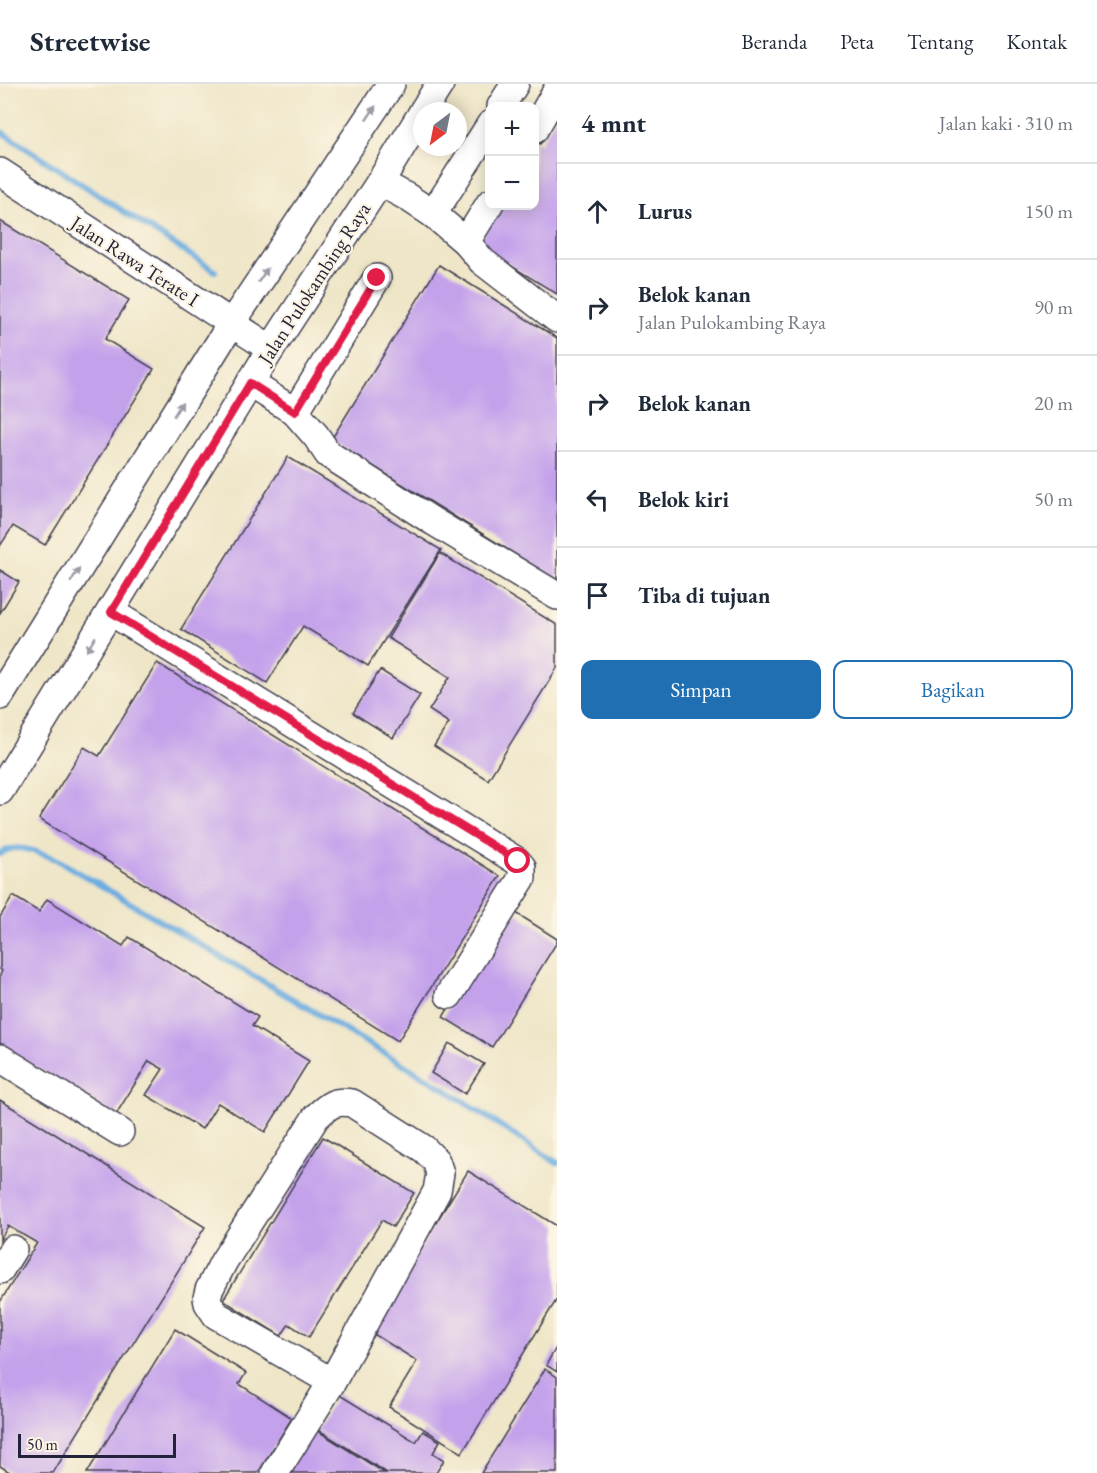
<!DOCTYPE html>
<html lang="id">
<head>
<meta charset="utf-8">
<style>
  :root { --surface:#fff; --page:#f6f6f7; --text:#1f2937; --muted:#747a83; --line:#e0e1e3; --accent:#1f6fb2 }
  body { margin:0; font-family:"EB Garamond",serif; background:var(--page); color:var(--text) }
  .controls { position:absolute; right:18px; top:18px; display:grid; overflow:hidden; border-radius:12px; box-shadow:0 3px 15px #0003 }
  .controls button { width:54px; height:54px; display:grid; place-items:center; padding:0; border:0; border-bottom:2px solid var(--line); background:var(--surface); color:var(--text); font:30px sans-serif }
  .compass { position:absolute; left:413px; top:18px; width:54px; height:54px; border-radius:50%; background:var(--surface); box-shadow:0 3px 15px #0003; rotate:212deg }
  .scale { position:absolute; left:18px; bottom:15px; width:158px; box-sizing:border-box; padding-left:6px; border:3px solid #22223b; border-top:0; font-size:16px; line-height:21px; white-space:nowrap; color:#22223b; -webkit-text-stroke:4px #fcf5e5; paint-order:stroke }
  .stop { position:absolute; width:18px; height:18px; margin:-14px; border:4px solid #e11d48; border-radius:50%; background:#fff }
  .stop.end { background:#e11d48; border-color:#fff; box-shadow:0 2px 6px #0008 }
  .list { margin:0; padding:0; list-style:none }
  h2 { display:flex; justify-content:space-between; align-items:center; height:78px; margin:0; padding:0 24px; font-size:26px }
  h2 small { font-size:20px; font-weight:400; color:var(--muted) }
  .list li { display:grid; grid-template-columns:39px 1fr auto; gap:18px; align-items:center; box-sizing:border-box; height:96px; padding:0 24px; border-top:2px solid var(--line) }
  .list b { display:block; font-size:22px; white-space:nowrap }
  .list p { margin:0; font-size:20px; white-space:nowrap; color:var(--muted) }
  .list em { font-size:20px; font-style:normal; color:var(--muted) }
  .actions { display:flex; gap:12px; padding:18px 24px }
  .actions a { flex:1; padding:14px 0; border:2px solid var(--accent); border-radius:12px; text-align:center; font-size:21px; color:var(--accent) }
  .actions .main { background:var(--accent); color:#fff }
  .icon { flex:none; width:33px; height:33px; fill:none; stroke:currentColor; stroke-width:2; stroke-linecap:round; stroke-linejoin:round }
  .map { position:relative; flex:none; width:557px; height:1389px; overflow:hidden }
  header { display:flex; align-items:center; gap:36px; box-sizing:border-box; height:84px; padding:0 30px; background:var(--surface); border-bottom:2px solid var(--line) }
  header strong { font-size:28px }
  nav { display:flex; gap:33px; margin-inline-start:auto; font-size:21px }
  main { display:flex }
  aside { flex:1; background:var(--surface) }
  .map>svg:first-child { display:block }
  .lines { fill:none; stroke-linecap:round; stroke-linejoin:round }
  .stream { stroke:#6bacdf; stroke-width:6 }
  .building { fill:#c4a2eb }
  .minor-casing { stroke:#413f50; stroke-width:30 }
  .minor { stroke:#fff; stroke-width:27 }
  .oneway { fill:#9c9ca7 }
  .route { stroke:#e11d48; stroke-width:8 }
  .labels { text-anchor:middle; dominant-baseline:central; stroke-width:4.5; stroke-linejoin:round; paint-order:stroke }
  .street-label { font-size:20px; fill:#22223b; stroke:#fcf5e5 }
</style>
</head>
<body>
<header>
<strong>Streetwise</strong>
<nav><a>Beranda</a><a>Peta</a><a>Tentang</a><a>Kontak</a></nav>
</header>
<main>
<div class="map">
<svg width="557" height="1389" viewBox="0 0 557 1389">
  <rect width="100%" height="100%" fill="#fcf5e5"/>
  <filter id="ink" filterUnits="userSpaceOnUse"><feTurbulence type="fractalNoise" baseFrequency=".0167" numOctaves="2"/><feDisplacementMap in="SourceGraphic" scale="12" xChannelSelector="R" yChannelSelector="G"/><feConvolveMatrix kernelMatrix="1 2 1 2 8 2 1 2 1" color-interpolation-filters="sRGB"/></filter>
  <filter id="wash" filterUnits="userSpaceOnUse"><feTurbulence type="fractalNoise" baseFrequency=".008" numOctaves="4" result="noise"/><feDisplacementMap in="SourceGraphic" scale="24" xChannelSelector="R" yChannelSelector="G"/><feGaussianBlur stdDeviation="1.35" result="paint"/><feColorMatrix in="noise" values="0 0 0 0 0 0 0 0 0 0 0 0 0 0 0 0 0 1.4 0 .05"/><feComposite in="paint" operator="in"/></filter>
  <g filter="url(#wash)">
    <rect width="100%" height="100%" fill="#efe6c8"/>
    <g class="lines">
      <!-- stream -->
      <g class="stream">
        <polyline points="0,47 215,187"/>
        <path d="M0,770C16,757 39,769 56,775L443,1004L557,1079"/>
      </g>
    </g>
    <g id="blocks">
      <!-- building -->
      <g class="building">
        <polygon points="557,32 557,210 477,161 502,122 534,122 534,57 540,60"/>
        <polygon points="0,137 129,216 105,255 154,285 45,461 13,442 0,462"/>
        <polygon points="439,181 557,254 557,496 331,356"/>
        <polygon points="288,373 441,466 368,582 303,542 267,599 181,545"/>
        <polygon points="440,469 557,541 557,584 488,696 434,662 449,639 429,626 450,593 388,554"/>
        <polygon points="0,486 19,498 0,529"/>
        <polygon points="157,579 500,792 398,957 39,735 84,663 99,672"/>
        <polygon points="380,586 420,611 393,654 353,629"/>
        <polygon points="13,812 39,828 47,815 123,862 129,853 258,933 252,942 309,977 265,1048 218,1019 202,1045 146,1011 163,985 149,977 115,1032 0,961 0,891 2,887 0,885 0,833"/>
        <polygon points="510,825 557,855 557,858 492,963 443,933"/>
        <polygon points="449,959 484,980 465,1010 431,989"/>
        <polygon points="0,1016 205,1143 53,1389 11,1389 0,1382 0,1218 37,1159 8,1142 0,1156"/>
        <polygon points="323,1053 414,1109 393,1143 382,1136 309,1253 289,1240 281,1252 223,1216"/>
        <polygon points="468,1087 557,1142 557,1215 462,1369 389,1323 417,1277 369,1247"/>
        <polygon points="175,1245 246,1289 239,1300 292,1334 258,1389 87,1389"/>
        <polygon points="557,1262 557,1288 546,1281"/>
        <polygon points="545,1285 557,1293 557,1389 481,1389"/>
        <polygon points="338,1310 416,1358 423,1347 440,1357 433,1369 444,1376 436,1389 387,1389 317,1345"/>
        <polygon points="310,1342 385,1389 281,1389"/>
      </g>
    </g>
  </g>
  <g filter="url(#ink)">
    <use href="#blocks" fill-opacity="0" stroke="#413f50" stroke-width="1.5"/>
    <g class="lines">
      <!-- minor casing -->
      <g class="minor-casing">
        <g id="minor">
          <polyline points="501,22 515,0"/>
          <polyline points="423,27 440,0"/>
          <polyline points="534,46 557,6"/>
          <polyline points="0,88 271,265"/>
          <polyline points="380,98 407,113 433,130 490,41"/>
          <polyline points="433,130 466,158 490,119"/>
          <polyline points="466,158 482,177 557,235"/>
          <polyline points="250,299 295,328 377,194"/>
          <polyline points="295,328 316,352 328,370 434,438 557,512"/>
          <polyline points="111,528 517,777 522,783 522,794 449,911"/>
          <polyline points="0,612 231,240 391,0"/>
          <polyline points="0,707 271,265 380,98 422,29"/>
          <polyline points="0,974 120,1048"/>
          <polyline points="0,1186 13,1165"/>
          <path d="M275,1389L332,1298L437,1107L440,1089L436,1077L424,1065L352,1019C334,1016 329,1021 316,1033L224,1177L209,1206L207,1214L208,1219L216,1231L332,1298"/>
        </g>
      </g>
      <!-- minor -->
      <use href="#minor" class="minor"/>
    </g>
    <!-- one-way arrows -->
    <defs><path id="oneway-solid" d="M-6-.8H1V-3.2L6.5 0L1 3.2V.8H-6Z" transform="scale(1.5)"/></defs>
    <g class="oneway">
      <use href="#oneway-solid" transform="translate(371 29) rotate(-56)"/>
      <use href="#oneway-solid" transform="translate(263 191) rotate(-56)"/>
      <use href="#oneway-solid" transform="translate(178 325) rotate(-58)"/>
      <use href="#oneway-solid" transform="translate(75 491) rotate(-58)"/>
      <use href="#oneway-solid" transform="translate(91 560) rotate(122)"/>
    </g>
  </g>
  <g class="lines" filter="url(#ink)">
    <!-- route -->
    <polyline class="route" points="377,194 295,328 250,299 111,528 518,777"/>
  </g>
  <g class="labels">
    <!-- street labels -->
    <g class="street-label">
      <text transform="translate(135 177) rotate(33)">Jalan Rawa Terate I</text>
      <text transform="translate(314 199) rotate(-57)">Jalan Pulokambing Raya</text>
    </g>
  </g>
</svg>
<div class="controls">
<button>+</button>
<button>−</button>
</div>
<svg class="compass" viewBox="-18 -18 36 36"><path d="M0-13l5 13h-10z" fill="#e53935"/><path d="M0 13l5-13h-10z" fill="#747a83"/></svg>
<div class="scale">50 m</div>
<div class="stop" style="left:518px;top:777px"></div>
<div class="stop end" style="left:377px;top:194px"></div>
</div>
<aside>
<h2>4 mnt<small>Jalan kaki · 310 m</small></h2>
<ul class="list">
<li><svg class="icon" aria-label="ahead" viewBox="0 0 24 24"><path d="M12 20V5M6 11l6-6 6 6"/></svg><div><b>Lurus</b></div><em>150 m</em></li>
<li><svg class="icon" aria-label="right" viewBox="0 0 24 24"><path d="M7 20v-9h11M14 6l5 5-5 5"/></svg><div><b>Belok kanan</b><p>Jalan Pulokambing Raya</p></div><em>90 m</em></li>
<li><svg class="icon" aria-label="right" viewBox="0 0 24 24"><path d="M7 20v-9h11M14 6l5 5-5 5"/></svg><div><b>Belok kanan</b></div><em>20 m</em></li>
<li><svg class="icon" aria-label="left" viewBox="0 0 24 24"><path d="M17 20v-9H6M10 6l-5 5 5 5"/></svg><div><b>Belok kiri</b></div><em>50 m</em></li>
<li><svg class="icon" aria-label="arrive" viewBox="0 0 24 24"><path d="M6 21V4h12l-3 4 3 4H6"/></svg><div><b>Tiba di tujuan</b></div></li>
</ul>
<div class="actions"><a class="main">Simpan</a><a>Bagikan</a></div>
</aside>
</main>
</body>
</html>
